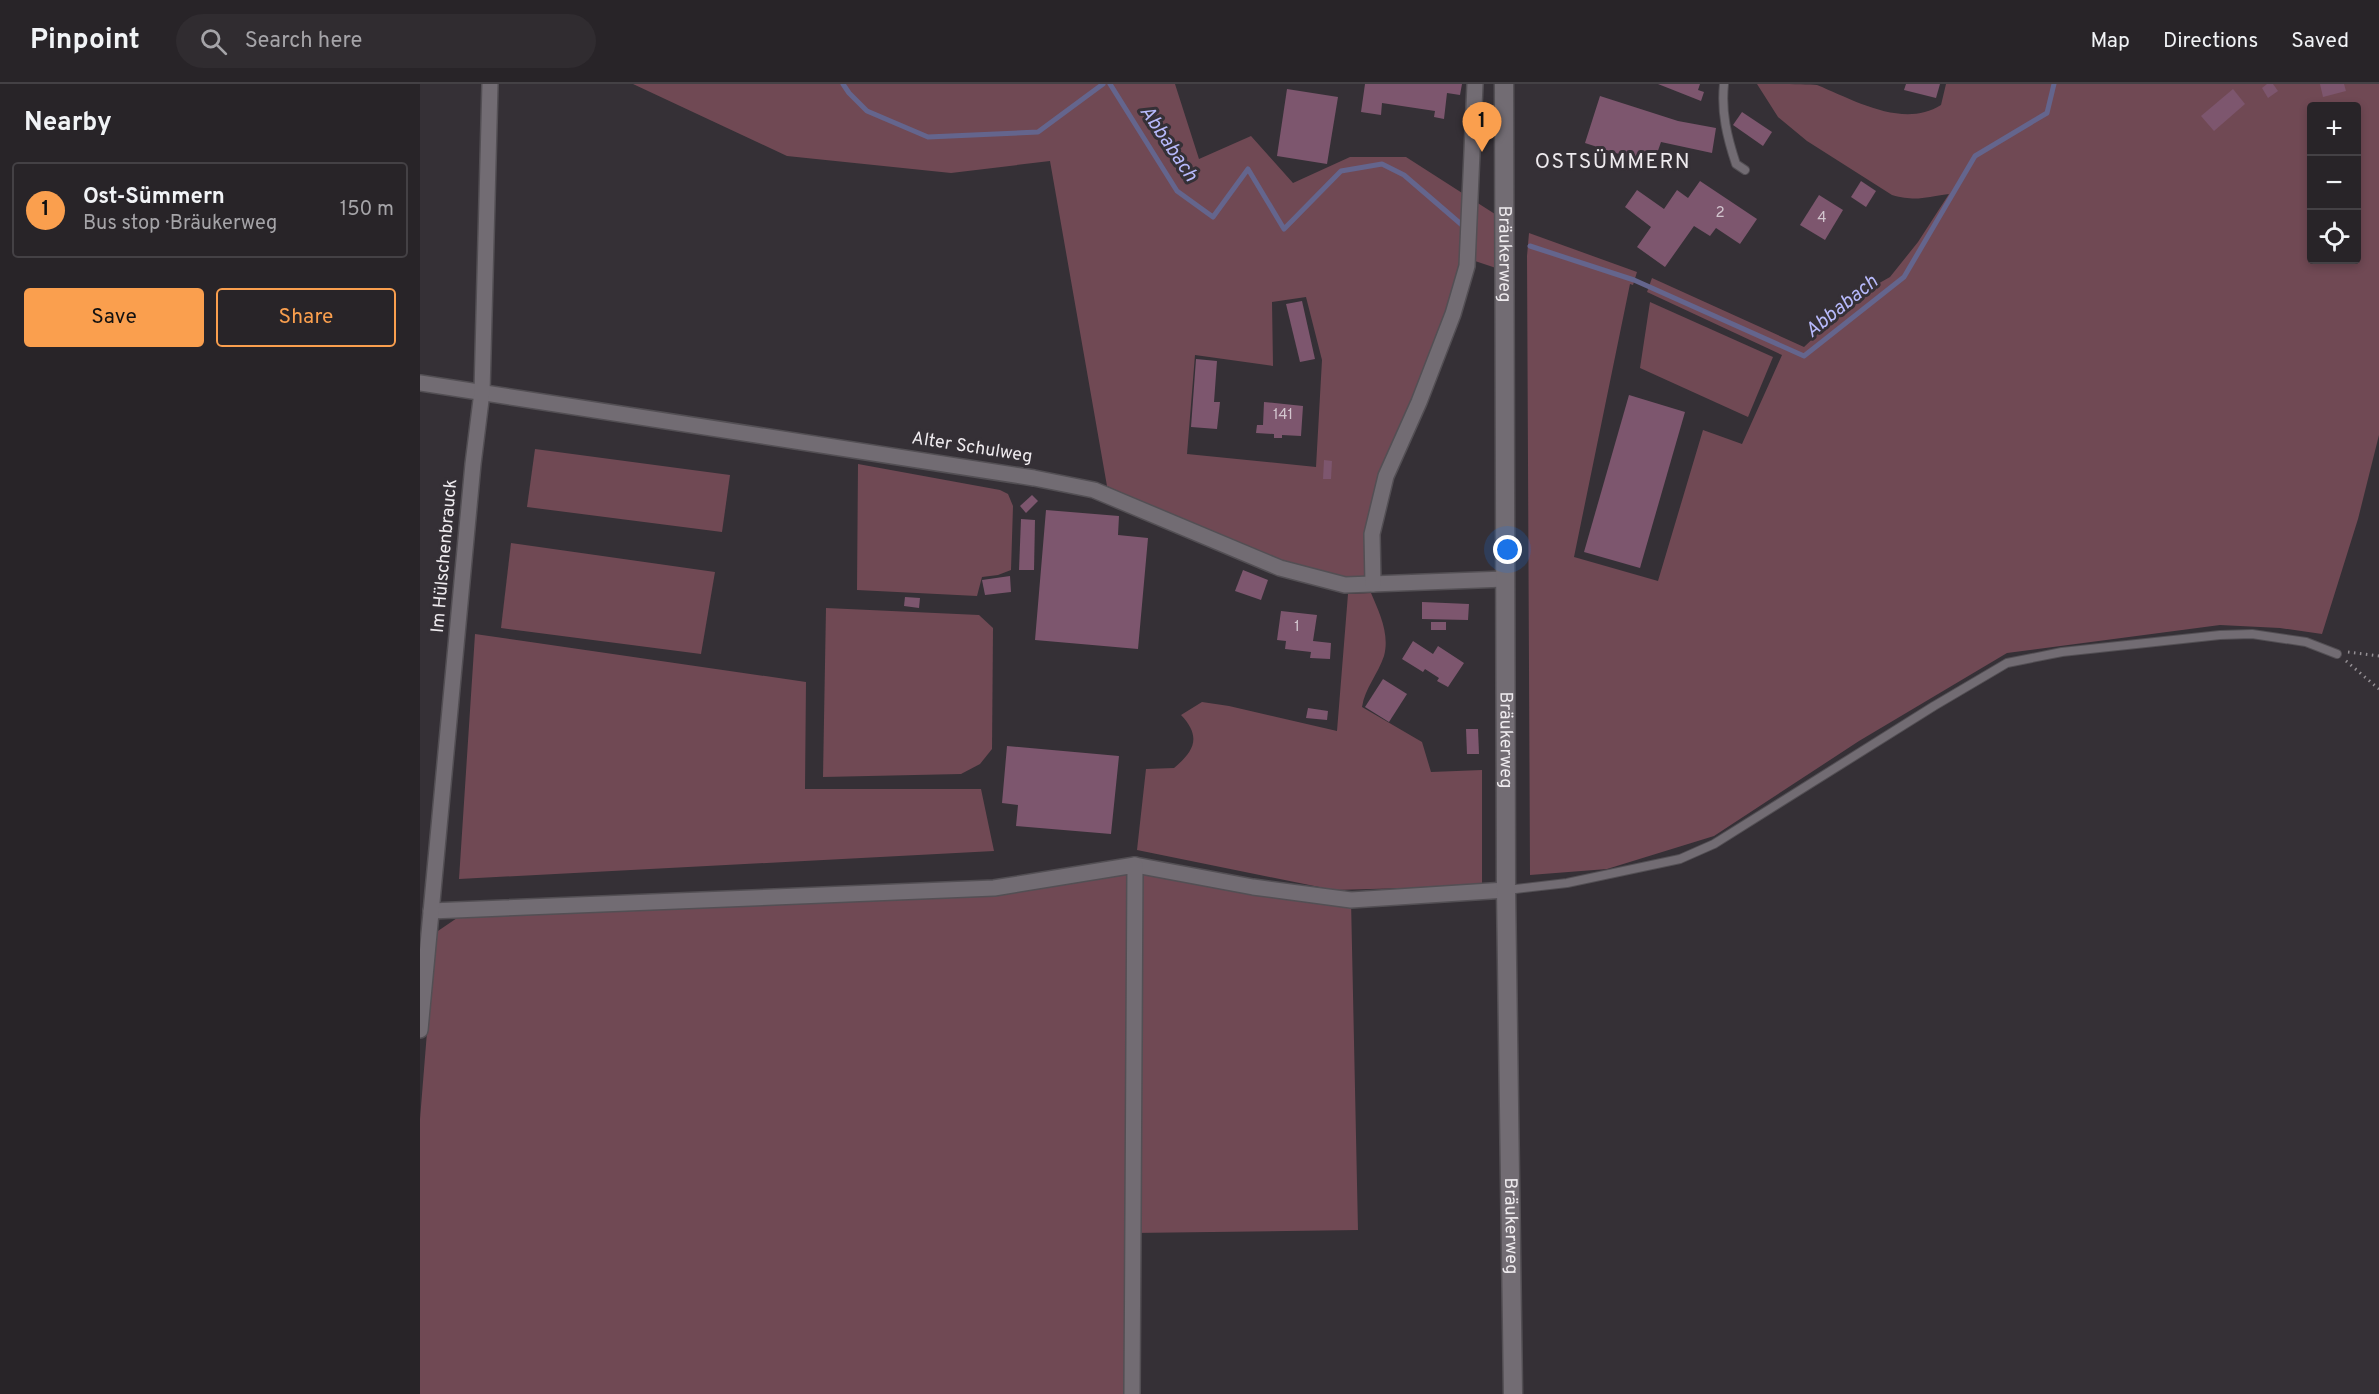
<!DOCTYPE html>
<html lang="en">
<head>
<meta charset="utf-8">
<style>
  :root { --surface:#282428; --page:#302c30; --text:#f1f3f6; --muted:#a5a4a8; --line:#444145; --accent:#fa9f4e }
  body { margin:0; font-family:Overpass,sans-serif; background:var(--page); color:var(--text) }
  .controls { position:absolute; right:18px; top:18px; display:grid; overflow:hidden; border-radius:6px; box-shadow:0 3px 9px #0003 }
  .controls button { width:54px; height:54px; display:grid; place-items:center; padding:0; border:0; border-bottom:2px solid var(--line); background:var(--surface); color:var(--text); font:30px sans-serif }
  .you { position:absolute; left:1088px; top:466px; width:21px; height:21px; margin:-15px; border:4px solid #fff; border-radius:50%; background:#1a73e8; box-shadow:0 0 0 9px #1a73e833 }
  .badge { display:grid; place-items:center; width:39px; height:39px; border-radius:50%; background:var(--accent); color:#111; font-size:20px; font-weight:700 }
  .pin { position:absolute; translate:-50% -50px; filter:drop-shadow(0 2px 3px #0008) }
  .pin::after { content:''; position:absolute; top:32px; width:21px; height:18px; background:inherit; clip-path:polygon(0 0,100% 0,50% 100%) }
  .list { margin:0; padding:0; list-style:none }
  h2 { display:flex; justify-content:space-between; align-items:center; height:78px; margin:0; padding:0 24px; font-size:26px }
  h2 small { font-size:20px; font-weight:400; color:var(--muted) }
  .list li { display:grid; grid-template-columns:39px 1fr auto; gap:18px; align-items:center; box-sizing:border-box; height:96px; margin:0 12px 12px; padding:0 12px; border:2px solid var(--line); border-radius:6px }
  .list b { display:block; font-size:22px; white-space:nowrap }
  .list p { margin:0; font-size:20px; white-space:nowrap; color:var(--muted) }
  .list em { font-size:20px; font-style:normal; color:var(--muted) }
  .actions { display:flex; gap:12px; padding:18px 24px }
  .actions a { flex:1; padding:14px 0; border:2px solid var(--accent); border-radius:6px; text-align:center; font-size:21px; color:var(--accent) }
  .actions .main { background:var(--accent); color:#111 }
  .icon { flex:none; width:33px; height:33px; fill:none; stroke:currentColor; stroke-width:2; stroke-linecap:round; stroke-linejoin:round }
  .map { position:relative; flex:none; width:1959px; height:1310px; overflow:hidden }
  header { display:flex; align-items:center; gap:36px; box-sizing:border-box; height:84px; padding:0 30px; background:var(--surface); border-bottom:2px solid var(--line) }
  header strong { font-size:28px }
  nav { display:flex; gap:33px; margin-inline-start:auto; font-size:21px }
  .search { width:420px; height:54px; background:var(--page); display:flex; align-items:center; gap:15px; box-sizing:border-box; padding:0 21px; border-radius:33px; color:var(--muted); font-size:22px }
  main { display:flex }
  aside { flex:1; background:var(--surface) }
  .map>svg:first-child { display:block }
  .green { fill:#704954; fill-rule:evenodd }
  .lines { fill:none; stroke-linecap:round; stroke-linejoin:round }
  .stream { stroke:#64658d; stroke-width:5 }
  .building { fill:#7d566e }
  .lane-casing { stroke:#534f54; stroke-width:10 }
  .street-casing { stroke:#534f54; stroke-width:18 }
  .secondary-casing { stroke:#534f54; stroke-width:21 }
  .path { stroke:#948f94; stroke-width:3; stroke-dasharray:1.5 4.5; stroke-linecap:butt }
  .lane { stroke:#726c73; stroke-width:8 }
  .street { stroke:#726c73; stroke-width:15 }
  .secondary { stroke:#726c73; stroke-width:18 }
  .labels { text-anchor:middle; dominant-baseline:central; stroke-width:6; stroke-linejoin:round; paint-order:stroke }
  .number-label { font-size:15px; fill:#d2c5ce }
  .street-label { font-size:18px; fill:#eeeaee; stroke:#353036 }
  .water-label { font-size:20px; font-style:italic; fill:#b7b9fb; stroke:#353036 }
  .quarter-label { font-size:21px; letter-spacing:1.5px; fill:#eeeaee; stroke:#353036 }
</style>
</head>
<body>
<header>
<strong>Pinpoint</strong>
<div class="search"><svg class="icon" aria-label="search" viewBox="0 0 24 24"><circle cx="10" cy="10" r="6"/><path d="M15 15l6 6"/></svg>Search here</div>
<nav><a>Map</a><a>Directions</a><a>Saved</a></nav>
</header>
<main>
<aside>
<h2>Nearby<small></small></h2>
<ul class="list">
<li><span class="badge">1</span><div><b>Ost-Sümmern</b><p>Bus stop · Bräukerweg</p></div><em>150 m</em></li>
</ul>
<div class="actions"><a class="main">Save</a><a>Share</a></div>
</aside>
<div class="map">
<svg width="1959" height="1310" viewBox="0 0 1959 1310">
  <rect width="100%" height="100%" fill="#353036"/>
  <!-- green -->
  <g class="green">
    <path d="M213,0H755L779,75L831,52L873,99L930,73H986L1078,132L1079,185L1043,173V183L992,318L946,495L924,496L861,480L687,402L630,77L531,89L367,72ZM886,213L902,276L896,383L767,370L775,271L853,282L852,218Z"/>
    <path d="M1337,0C1350,0 1387,0 1397,1C1434,16 1483,45 1521,21L1526,0H1959V351L1938,435L1902,550L1860,544L1800,541L1587,569L1439,657L1294,752L1187,785L1110,791L1107,172L1109,149L1217,188L1213,201L1210,200L1154,473L1238,497L1283,346L1322,360L1362,271L1227,208L1232,194L1384,263L1440,210L1470,193L1498,158L1529,110C1505,113 1497,118 1472,111L1387,57L1358,33ZM1892,22H1936V176H1892Z"/>
    <polygon points="1230,218 1353,273 1328,333 1220,284"/>
    <polygon points="115,365 310,391 302,448 107,423"/>
    <polygon points="438,380 580,406 588,410 593,422 591,486 578,491 562,493 557,512 437,506"/>
    <polygon points="91,459 295,488 281,570 81,544"/>
    <path d="M951,509C959,528 970,550 964,572C958,590 945,604 942,623L1002,658L1011,688L1062,686V800L1060,802L914,806L717,766L726,685L754,684C774,667 782,653 761,631L782,618L809,622L917,647L928,510Z"/>
    <polygon points="406,524 559,531 573,544 572,665 560,680 541,690 403,693"/>
    <polygon points="55,550 386,598 385,705 561,705 574,767 39,795"/>
    <polygon points="715,781 931,816 938,1146 712,1149 712,1310 0,1310 0,1035 15,849 37,834 254,818 574,804"/>
  </g>
  <g class="lines">
    <!-- stream -->
    <g class="stream">
      <polyline points="423,0 429,9 447,27 508,53 618,48 683,0"/>
      <polyline points="690,0 757,107 793,133 828,85 864,145 921,87 962,80 984,91 1042,141"/>
      <polyline points="1110,162 1214,196 1384,272 1484,193 1555,72 1627,29 1634,0"/>
    </g>
  </g>
  <!-- building -->
  <g class="building">
    <polygon points="945,0 1042,0 1040,11 1027,9 1024,35 1014,33 1015,27 962,19 961,31 941,28"/>
    <polygon points="1238,0 1280,0 1278,6 1284,8 1281,17"/>
    <polygon points="1486,0 1520,0 1516,14 1484,6"/>
    <polygon points="1847,0 1853,0 1858,7 1848,14 1842,4"/>
    <polygon points="1900,0 1924,0 1926,7 1903,13"/>
    <polygon points="867,5 918,13 907,80 857,72"/>
    <polygon points="1813,5 1825,20 1794,47 1781,32"/>
    <polygon points="1180,12 1258,37 1296,44 1292,69 1241,58 1233,81 1165,59"/>
    <polygon points="1322,28 1352,48 1343,62 1313,41"/>
    <polygon points="1280,97 1337,135 1320,160 1296,144 1290,152 1274,142 1245,183 1217,163 1231,143 1205,123 1217,106 1244,125 1257,106 1268,114"/>
    <polygon points="1441,97 1456,107 1446,123 1431,113"/>
    <polygon points="1399,111 1423,126 1405,156 1380,141"/>
    <polygon points="882,217 895,275 880,278 866,220"/>
    <polygon points="776,275 797,277 794,318 800,318 797,345 771,343"/>
    <polygon points="1209,311 1265,328 1220,484 1164,468"/>
    <polygon points="844,318 883,322 881,352 862,351 862,354 854,354 854,350 836,349 837,341 843,341"/>
    <polygon points="904,376 912,377 911,395 903,395"/>
    <polygon points="612,411 618,417 606,429 600,422"/>
    <polygon points="626,426 699,432 698,451 728,454 718,565 615,556"/>
    <polygon points="601,435 615,436 614,486 599,486"/>
    <polygon points="823,486 848,496 841,516 815,507"/>
    <polygon points="590,492 591,508 565,511 562,496"/>
    <polygon points="485,513 500,514 499,524 484,522"/>
    <polygon points="1002,518 1049,520 1048,536 1002,535"/>
    <polygon points="861,527 897,531 893,557 911,559 910,575 890,574 891,568 865,565 866,557 857,556"/>
    <rect x="1011" y="538" width="15" height="8"/>
    <polygon points="993,557 1013,570 1018,562 1044,579 1028,603 1017,597 1019,594 1005,585 1003,588 982,575"/>
    <polygon points="963,595 987,610 969,638 945,623"/>
    <polygon points="888,624 908,627 907,636 886,634"/>
    <polygon points="1046,645 1058,645 1059,670 1047,670"/>
    <polygon points="587,662 699,672 691,750 596,742 598,721 582,719"/>
  </g>
  <g class="lines">
    <!-- lane casing -->
    <g class="lane-casing">
      <g id="lane">
        <path d="M1304,0C1301,28 1307,53 1316,80L1325,86"/>
        <polyline points="1087,806 1147,799 1260,775 1294,760 1514,622 1587,579 1642,568 1800,551 1832,550 1886,558 1917,570"/>
      </g>
    </g>
    <!-- street casing -->
    <g class="street-casing">
      <g id="street">
        <polyline points="0,299 614,394 674,406 860,484 925,501 1085,495"/>
        <polyline points="953,500 952,450 966,392 999,318 1033,230 1047,182 1055,0"/>
        <polyline points="715,781 833,803 931,816 1086,806"/>
        <polyline points="11,827 574,804 715,781 712,1310"/>
        <polyline points="0,946 53,380 62,308 70,0"/>
      </g>
    </g>
    <!-- secondary casing -->
    <g class="secondary-casing">
      <g id="secondary">
        <path id="s1" d="M1084,0L1086,806L1093,1310"/>
      </g>
    </g>
    <!-- path -->
    <g class="path">
      <polyline points="1928,568 1959,572"/>
      <polyline points="1926,577 1959,605"/>
    </g>
    <!-- lane -->
    <use href="#lane" class="lane"/>
    <!-- street -->
    <use href="#street" class="street"/>
    <!-- secondary -->
    <use href="#secondary" class="secondary"/>
  </g>
  <g class="labels">
    <!-- number labels -->
    <g class="number-label">
      <text x="1300" y="129">2</text>
      <text x="1402" y="134">4</text>
      <text x="863" y="331">141</text>
      <text x="877" y="543">1</text>
    </g>
    <!-- street labels -->
    <g class="street-label">
      <text stroke="none"><textPath href="#s1" startOffset="170">Bräukerweg</textPath></text>
      <text transform="translate(552 364) rotate(9)">Alter Schulweg</text>
      <text transform="translate(25 472) rotate(-85)">Im Hülschenbrauck</text>
      <text stroke="none"><textPath href="#s1" startOffset="656">Bräukerweg</textPath></text>
      <text stroke="none"><textPath href="#s1" startOffset="1142">Bräukerweg</textPath></text>
    </g>
    <!-- water labels -->
    <g class="water-label">
      <text transform="translate(748 60) rotate(56)">Abbabach</text>
      <text transform="translate(1422 223) rotate(-39)">Abbabach</text>
    </g>
    <!-- quarter labels -->
    <g class="quarter-label">
      <text x="1193" y="78">OSTSÜMMERN</text>
    </g>
  </g>
</svg>
<div class="controls">
<button>+</button>
<button>−</button>
<button><svg class="icon" aria-label="locate" viewBox="0 0 24 24"><circle cx="12" cy="12" r="6"/><path d="M12 2v4M12 18v4M2 12h4M18 12h4"/></svg></button>
</div>
<div class="you"></div>
<div class="pin badge" style="left:1062px;top:68px">1</div>
</div>
</main>
</body>
</html>
